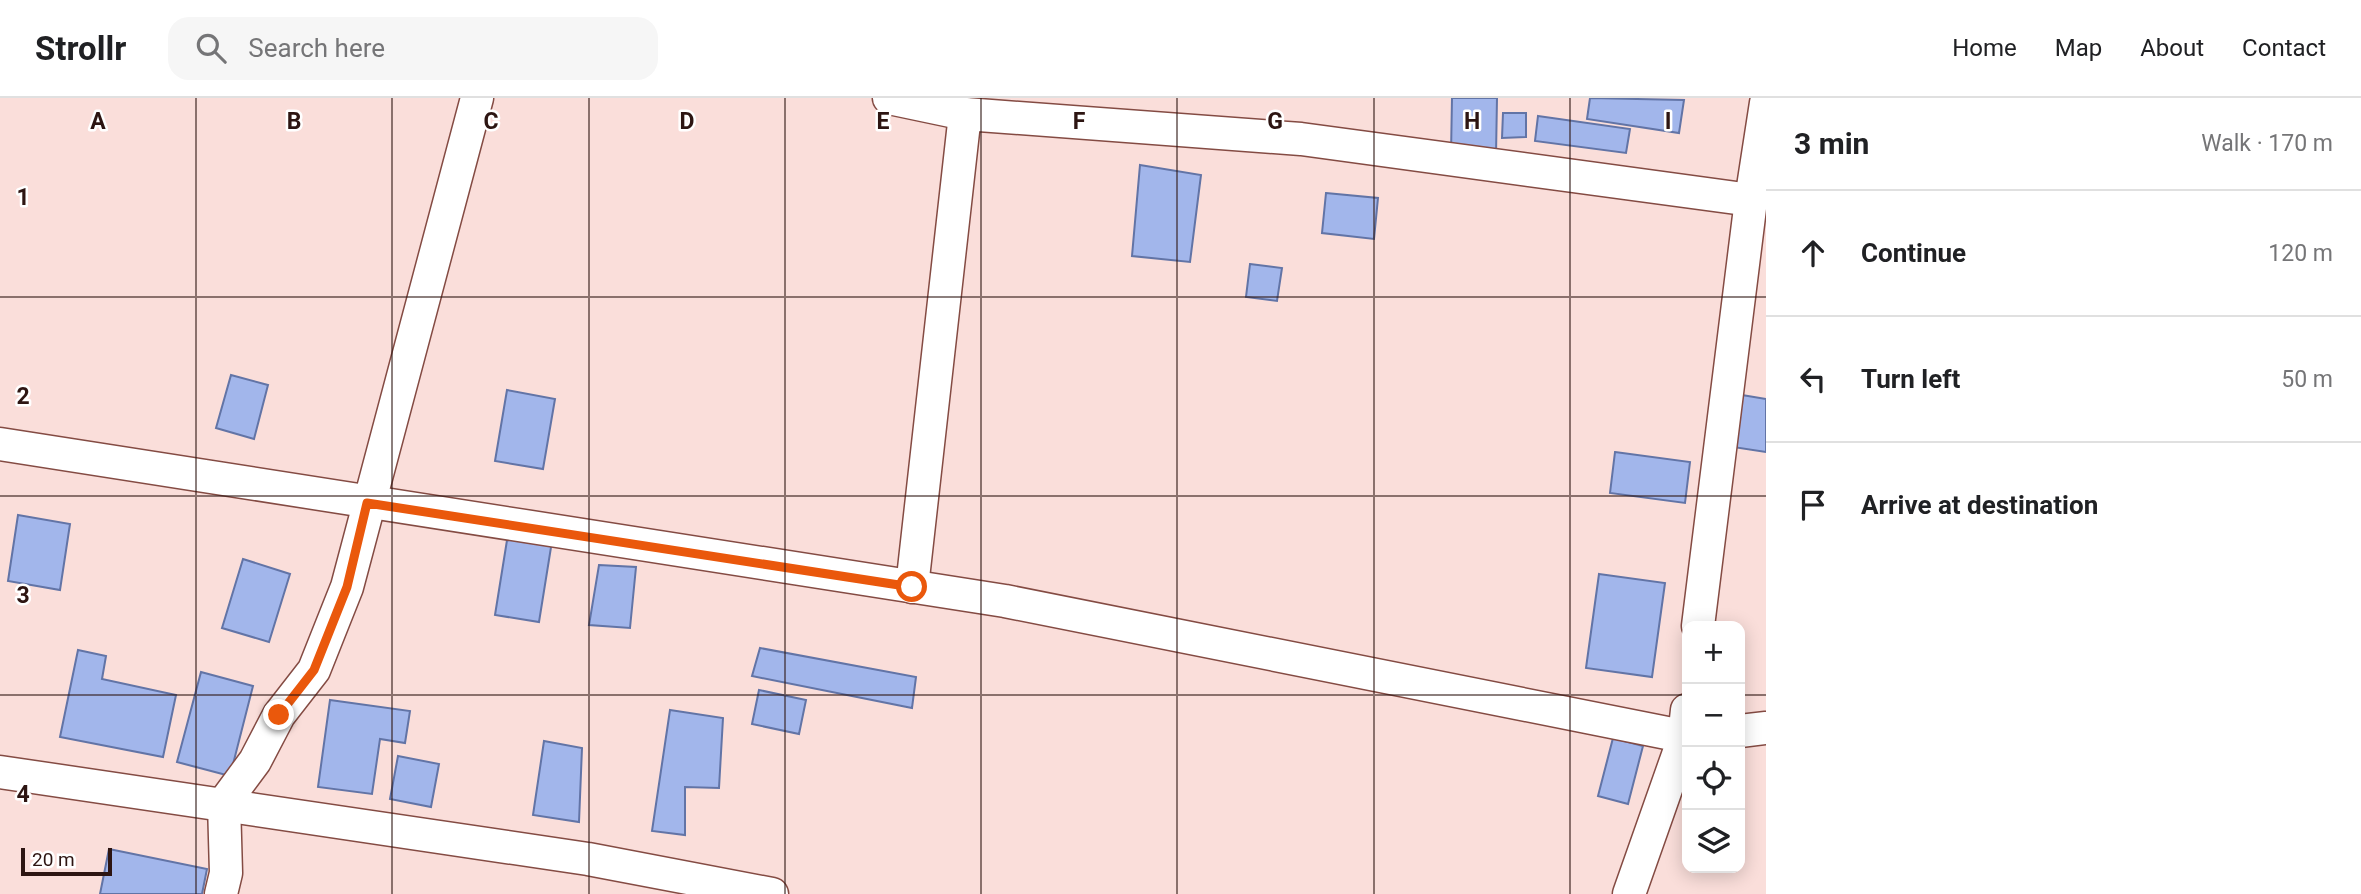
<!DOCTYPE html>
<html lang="en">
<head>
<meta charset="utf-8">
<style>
  :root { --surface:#fff; --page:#f6f6f6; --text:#202124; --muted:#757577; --line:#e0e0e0 }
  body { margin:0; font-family:Roboto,sans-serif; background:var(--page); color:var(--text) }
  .controls { position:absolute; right:21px; bottom:21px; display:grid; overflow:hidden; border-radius:14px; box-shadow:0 4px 18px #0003 }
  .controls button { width:63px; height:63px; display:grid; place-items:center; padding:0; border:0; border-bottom:2px solid var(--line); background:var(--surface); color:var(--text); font:35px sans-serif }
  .scale { position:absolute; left:21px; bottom:18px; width:91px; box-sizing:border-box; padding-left:7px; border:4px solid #2d1512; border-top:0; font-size:19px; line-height:24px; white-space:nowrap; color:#2d1512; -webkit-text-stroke:5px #fff; paint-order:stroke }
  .stop { position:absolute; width:21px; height:21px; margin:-16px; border:5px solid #ea580c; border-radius:50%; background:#fff }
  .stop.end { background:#ea580c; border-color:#fff; box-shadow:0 2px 7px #0008 }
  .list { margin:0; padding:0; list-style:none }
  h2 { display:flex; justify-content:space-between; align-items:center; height:91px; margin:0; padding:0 28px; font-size:30px }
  h2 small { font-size:23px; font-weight:400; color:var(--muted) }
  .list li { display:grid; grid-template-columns:46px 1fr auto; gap:21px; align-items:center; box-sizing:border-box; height:126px; padding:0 28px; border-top:2px solid var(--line) }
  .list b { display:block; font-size:26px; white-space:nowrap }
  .list em { font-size:23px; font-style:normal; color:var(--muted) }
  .icon { flex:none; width:38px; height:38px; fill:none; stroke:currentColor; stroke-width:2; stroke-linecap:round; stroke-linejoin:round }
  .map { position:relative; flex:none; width:1766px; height:796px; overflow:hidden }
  header { display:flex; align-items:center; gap:42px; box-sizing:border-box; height:98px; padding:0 35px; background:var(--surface); border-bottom:2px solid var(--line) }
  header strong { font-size:33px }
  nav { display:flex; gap:38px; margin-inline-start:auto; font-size:24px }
  .search { width:490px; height:63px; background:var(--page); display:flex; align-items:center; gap:18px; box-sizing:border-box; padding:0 24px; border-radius:21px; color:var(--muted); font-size:26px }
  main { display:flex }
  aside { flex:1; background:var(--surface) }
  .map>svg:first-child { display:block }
  .building { fill:#a2b6eb; stroke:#6274a6; stroke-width:2 }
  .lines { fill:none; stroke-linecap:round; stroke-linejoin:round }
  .street-casing { stroke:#844b43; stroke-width:35 }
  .street { stroke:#fff; stroke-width:32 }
  .route { stroke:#ea580c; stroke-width:9 }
  .grid { fill:none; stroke:#2d1512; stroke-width:2; stroke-opacity:0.55 }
  .grid-label { font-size:23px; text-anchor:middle; font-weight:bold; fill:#2d1512; stroke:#fff; stroke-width:5; stroke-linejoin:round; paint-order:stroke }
</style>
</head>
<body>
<header>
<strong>Strollr</strong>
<div class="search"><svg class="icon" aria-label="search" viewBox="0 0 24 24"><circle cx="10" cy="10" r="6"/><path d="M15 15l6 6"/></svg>Search here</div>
<nav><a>Home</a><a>Map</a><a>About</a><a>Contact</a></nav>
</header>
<main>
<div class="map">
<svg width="1766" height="796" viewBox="0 0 1766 796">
  <rect width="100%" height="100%" fill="#fadeda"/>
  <!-- building -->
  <g class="building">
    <polygon points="1452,0 1497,0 1496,57 1451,56"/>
    <polygon points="1590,0 1684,2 1679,35 1587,21"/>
    <polygon points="1503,15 1526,15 1526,39 1502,40"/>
    <polygon points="1538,18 1630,31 1626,55 1535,43"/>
    <polygon points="1140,67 1201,77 1190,164 1132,158"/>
    <polygon points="1326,95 1378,100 1374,141 1322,135"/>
    <polygon points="1250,166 1282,170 1277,203 1246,199"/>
    <polygon points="231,277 268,287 254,341 216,330"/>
    <polygon points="507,292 555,301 543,371 495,363"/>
    <polygon points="1742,297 1766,301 1766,354 1733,349"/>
    <polygon points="1615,354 1690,364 1685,405 1610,395"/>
    <polygon points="18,417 70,426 60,492 8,483"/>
    <polygon points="508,436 552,443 539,524 495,517"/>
    <polygon points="243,461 290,476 269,544 222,530"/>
    <polygon points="599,467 636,469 630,530 589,527"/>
    <polygon points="1599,476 1665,485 1652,579 1586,570"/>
    <polygon points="760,550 916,579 912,610 752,578"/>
    <polygon points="78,552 106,558 102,581 176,597 163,659 60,639"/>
    <polygon points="201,574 253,588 230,678 177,664"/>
    <polygon points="759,592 806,602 799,636 752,626"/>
    <polygon points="330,602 410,613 405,645 380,641 372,696 318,689"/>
    <polygon points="670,612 723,620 719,690 685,689 685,737 652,733"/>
    <polygon points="1613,640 1643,648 1628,706 1598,698"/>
    <polygon points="544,643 582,650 579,724 533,717"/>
    <polygon points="398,658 439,666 431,709 390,701"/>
    <polygon points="109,751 207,771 202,796 100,796"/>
  </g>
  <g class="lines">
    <!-- street casing -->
    <g class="street-casing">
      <g id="street">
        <polyline points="889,0 965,16 1301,41 1751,102"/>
        <polyline points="0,346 1005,503 1687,639"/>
        <polyline points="912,489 965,16"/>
        <polyline points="1698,528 1751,102 1766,5"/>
        <polyline points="1740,633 1766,630"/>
        <polyline points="0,674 588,761 772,796"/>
        <polyline points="221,796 226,775 224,705 255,663 279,617 314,572 347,489 477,0"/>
        <polyline points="1629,796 1684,640 1687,612"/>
      </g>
    </g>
    <!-- street -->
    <use href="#street" class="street"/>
  </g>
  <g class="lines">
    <!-- route -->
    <polyline class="route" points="279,617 314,572 347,489 367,405 912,489"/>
  </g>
  <!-- grid -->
  <path class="grid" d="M196,0V796M392,0V796M589,0V796M785,0V796M981,0V796M1177,0V796M1374,0V796M1570,0V796M0,199H1766M0,398H1766M0,597H1687M1740,597H1766"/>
  <g class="grid-label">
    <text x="98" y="31">A</text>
    <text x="294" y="31">B</text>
    <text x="491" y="31">C</text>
    <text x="687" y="31">D</text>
    <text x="883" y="31">E</text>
    <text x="1079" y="31">F</text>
    <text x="1275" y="31">G</text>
    <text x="1472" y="31">H</text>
    <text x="1668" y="31">I</text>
    <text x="23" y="107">1</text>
    <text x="23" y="306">2</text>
    <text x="23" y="505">3</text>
    <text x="23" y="704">4</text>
  </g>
</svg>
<div class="controls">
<button>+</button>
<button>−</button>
<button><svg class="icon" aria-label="locate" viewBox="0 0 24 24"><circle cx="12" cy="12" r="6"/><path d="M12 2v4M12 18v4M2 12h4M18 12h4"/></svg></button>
<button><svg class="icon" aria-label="layers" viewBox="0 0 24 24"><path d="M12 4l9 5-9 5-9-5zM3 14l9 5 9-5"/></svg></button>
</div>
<div class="scale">20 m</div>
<div class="stop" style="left:912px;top:489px"></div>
<div class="stop end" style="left:279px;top:617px"></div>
</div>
<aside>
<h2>3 min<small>Walk · 170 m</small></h2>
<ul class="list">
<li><svg class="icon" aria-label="ahead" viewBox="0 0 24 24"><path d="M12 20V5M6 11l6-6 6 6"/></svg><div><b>Continue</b></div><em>120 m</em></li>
<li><svg class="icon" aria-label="left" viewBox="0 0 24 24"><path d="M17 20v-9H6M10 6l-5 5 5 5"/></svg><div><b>Turn left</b></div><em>50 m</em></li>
<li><svg class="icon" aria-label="arrive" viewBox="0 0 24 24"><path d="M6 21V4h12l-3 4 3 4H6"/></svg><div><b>Arrive at destination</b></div></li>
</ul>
</aside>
</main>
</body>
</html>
